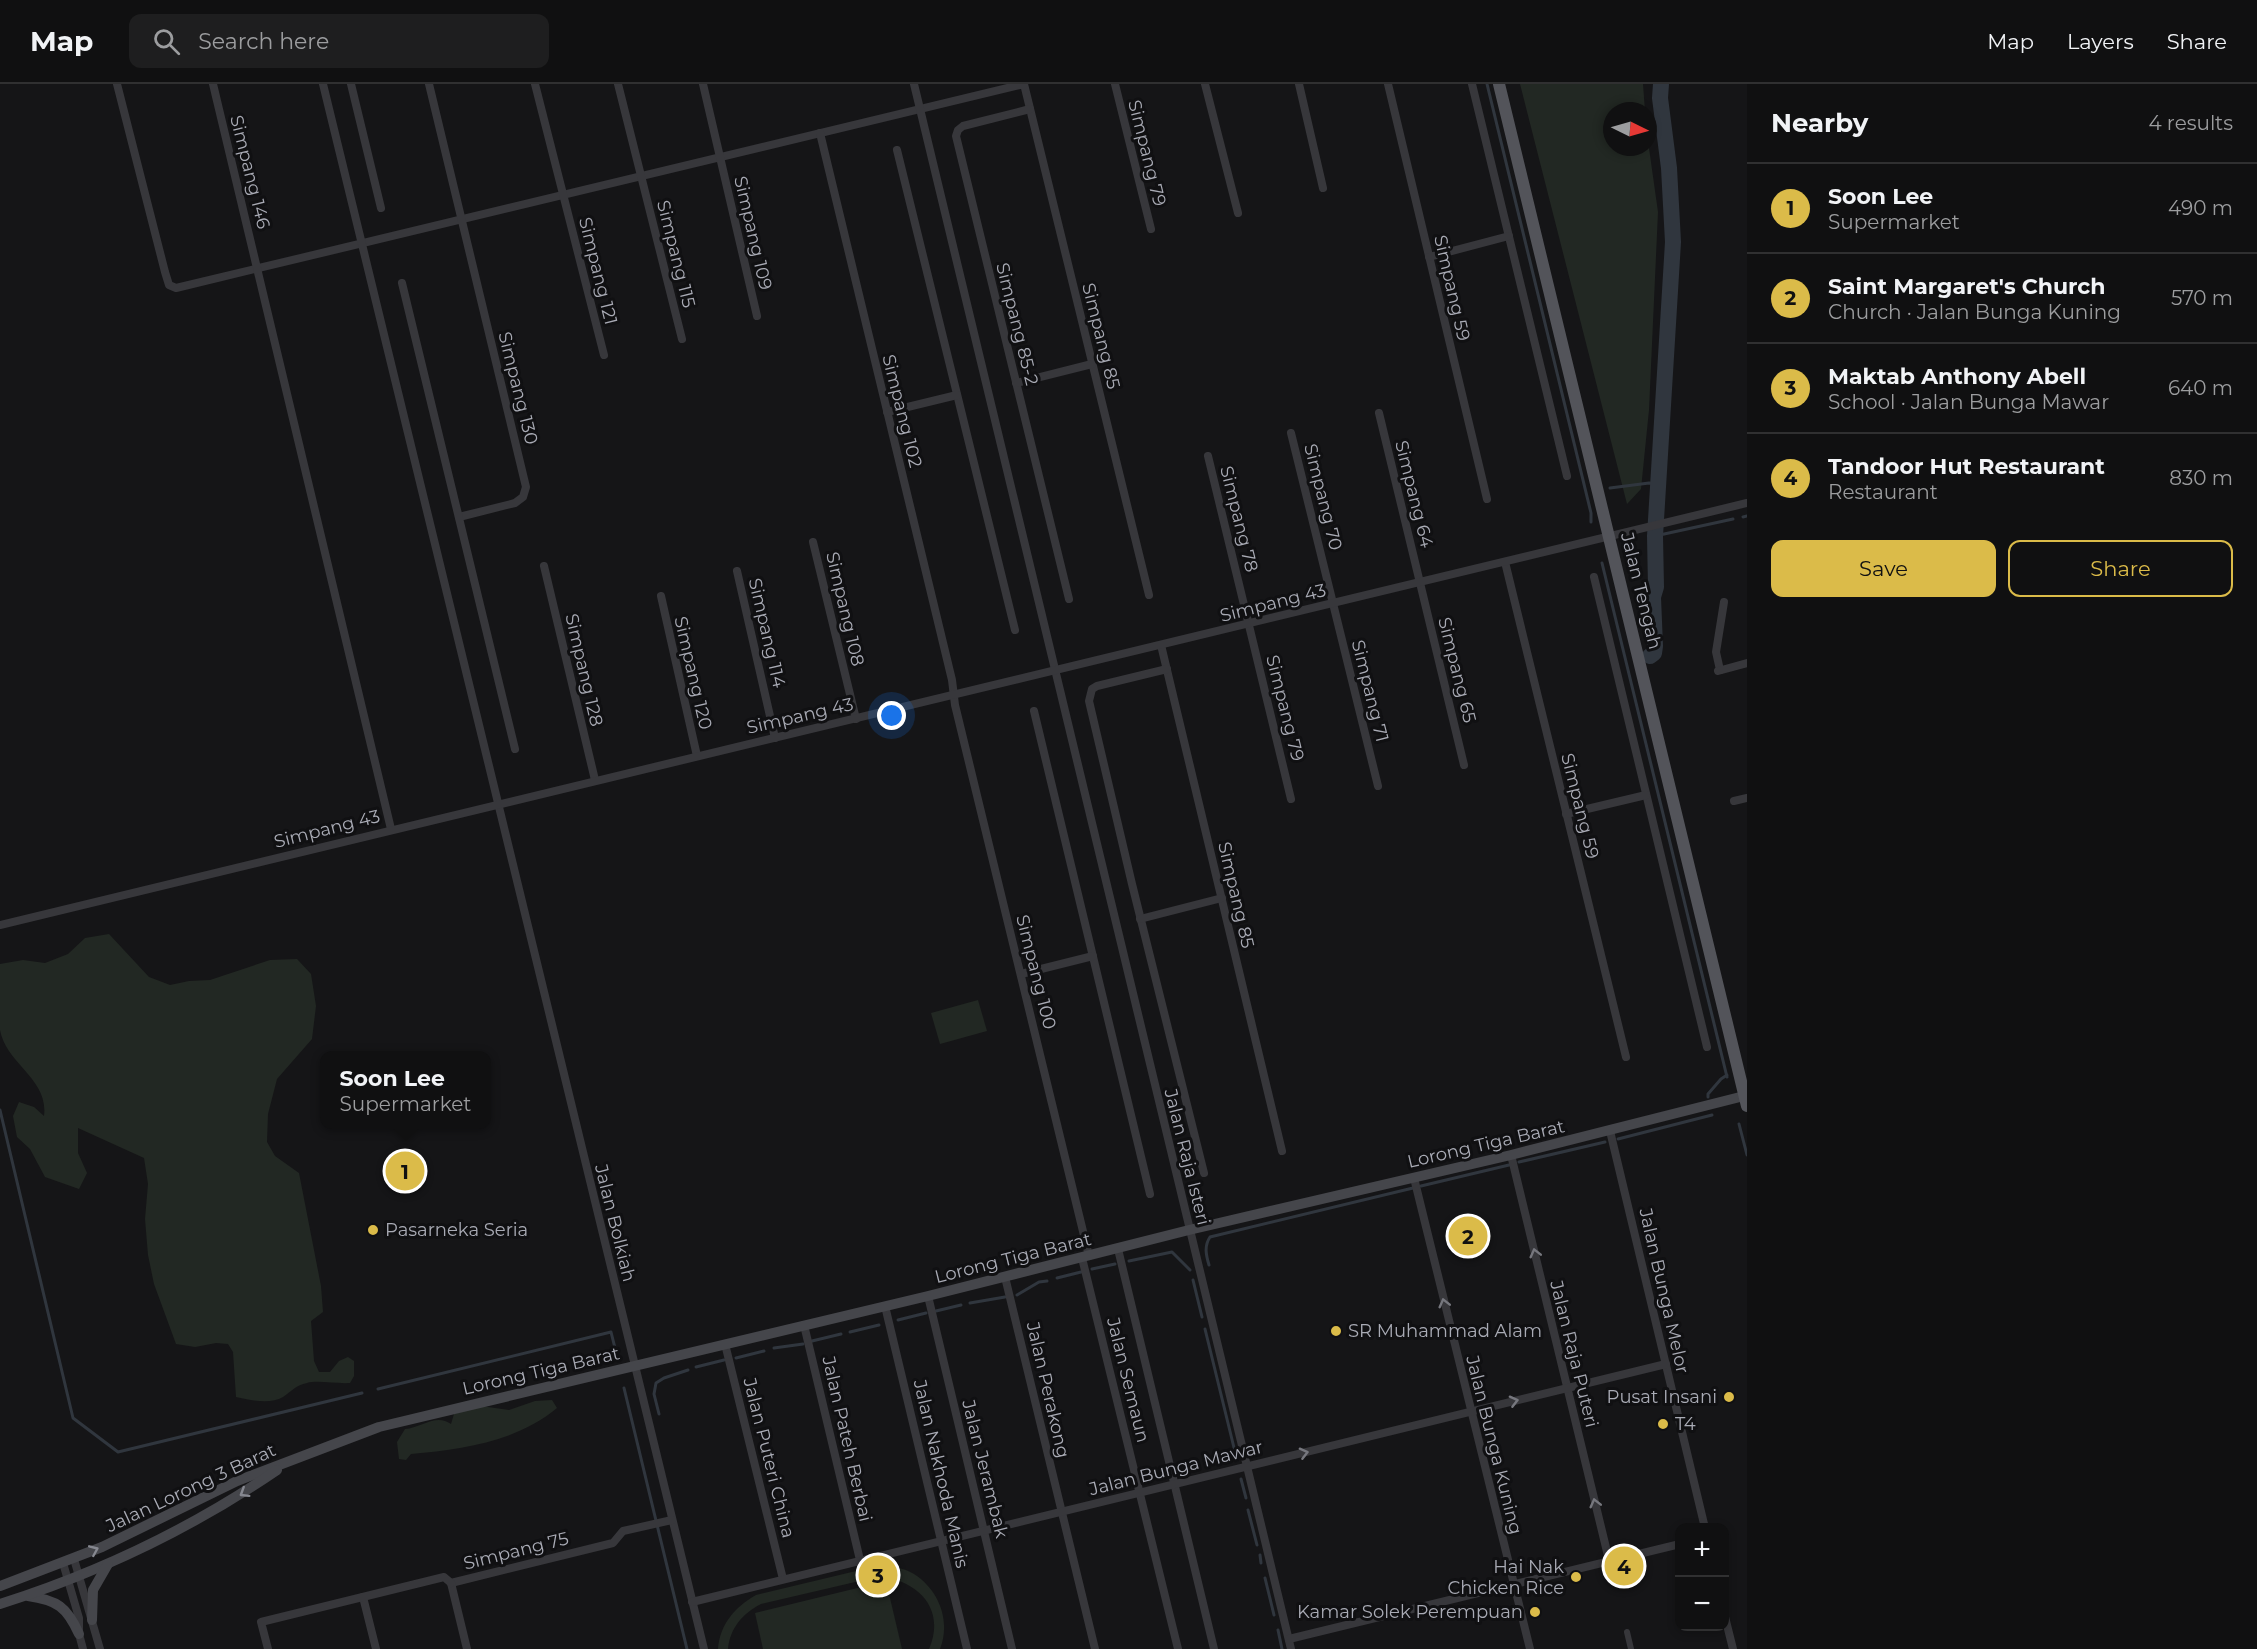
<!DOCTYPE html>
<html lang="en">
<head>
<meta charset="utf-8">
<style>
  :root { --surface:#101011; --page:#1e1e1f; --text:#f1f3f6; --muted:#9c9d9f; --line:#303031; --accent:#dbbb49 }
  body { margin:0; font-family:Montserrat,sans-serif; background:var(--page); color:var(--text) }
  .controls { position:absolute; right:18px; bottom:18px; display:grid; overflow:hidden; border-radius:12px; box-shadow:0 3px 9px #0003 }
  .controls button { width:54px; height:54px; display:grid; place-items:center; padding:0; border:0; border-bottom:2px solid var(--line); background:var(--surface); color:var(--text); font:30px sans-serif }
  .compass { position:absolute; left:1603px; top:18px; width:54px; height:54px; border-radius:50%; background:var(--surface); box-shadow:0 3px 9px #0003; rotate:95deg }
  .you { position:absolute; left:892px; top:632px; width:21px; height:21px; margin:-15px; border:4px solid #fff; border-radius:50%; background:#1a73e8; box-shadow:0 0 0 9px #1a73e833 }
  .badge { display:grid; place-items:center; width:39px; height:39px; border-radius:50%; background:var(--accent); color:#111; font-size:20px; font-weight:700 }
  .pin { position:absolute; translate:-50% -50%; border:3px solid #fff; box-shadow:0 2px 6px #0006 }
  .popup { position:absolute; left:320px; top:967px; width:171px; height:78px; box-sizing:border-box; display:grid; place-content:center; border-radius:12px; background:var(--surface); filter:drop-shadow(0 2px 4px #0005); font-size:20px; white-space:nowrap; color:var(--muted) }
  .popup b { font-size:22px; color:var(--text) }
  .popup::after { content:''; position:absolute; left:50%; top:100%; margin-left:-12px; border:12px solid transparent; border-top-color:var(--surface) }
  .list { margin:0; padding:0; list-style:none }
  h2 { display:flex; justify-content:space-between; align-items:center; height:78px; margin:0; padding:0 24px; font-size:26px }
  h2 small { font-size:20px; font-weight:400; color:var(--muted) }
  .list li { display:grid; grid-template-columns:39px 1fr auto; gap:18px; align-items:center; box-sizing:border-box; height:90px; padding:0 24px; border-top:2px solid var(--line) }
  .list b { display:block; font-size:22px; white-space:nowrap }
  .list p { margin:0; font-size:20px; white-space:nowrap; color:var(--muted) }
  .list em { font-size:20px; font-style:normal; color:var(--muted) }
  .actions { display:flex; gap:12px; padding:18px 24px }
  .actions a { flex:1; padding:14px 0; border:2px solid var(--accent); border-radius:12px; text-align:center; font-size:21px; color:var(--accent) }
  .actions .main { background:var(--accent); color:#111 }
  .icon { flex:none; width:33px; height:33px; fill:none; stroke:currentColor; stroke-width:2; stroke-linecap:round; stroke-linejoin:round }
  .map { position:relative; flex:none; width:1747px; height:1565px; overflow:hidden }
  header { display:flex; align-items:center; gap:36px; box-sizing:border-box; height:84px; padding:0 30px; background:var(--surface); border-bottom:2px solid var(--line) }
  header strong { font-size:28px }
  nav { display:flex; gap:33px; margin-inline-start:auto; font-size:21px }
  .search { width:420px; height:54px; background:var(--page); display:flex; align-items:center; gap:15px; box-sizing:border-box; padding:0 21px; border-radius:12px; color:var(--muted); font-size:22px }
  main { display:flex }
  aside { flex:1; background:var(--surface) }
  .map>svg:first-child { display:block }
  .green { fill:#222823 }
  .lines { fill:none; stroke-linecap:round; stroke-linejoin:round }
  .stream { stroke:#30363e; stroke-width:3 }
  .river { stroke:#30363e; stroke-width:16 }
  .pedestrian { stroke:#37373b; stroke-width:6 }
  .minor { stroke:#37373b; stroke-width:8 }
  .secondary { stroke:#45464b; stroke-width:10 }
  .primary { stroke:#53545a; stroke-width:12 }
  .oneway { stroke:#76777e }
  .oneway2 { stroke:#868890 }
  .poi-dot { fill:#dbbb49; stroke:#101012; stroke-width:2 }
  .labels { text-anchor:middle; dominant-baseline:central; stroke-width:6; stroke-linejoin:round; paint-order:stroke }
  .street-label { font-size:18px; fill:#a9abb5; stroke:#101012 }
  .poi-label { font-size:18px; fill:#a9abb5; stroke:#101012; text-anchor:start }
</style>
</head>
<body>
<header>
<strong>Map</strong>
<div class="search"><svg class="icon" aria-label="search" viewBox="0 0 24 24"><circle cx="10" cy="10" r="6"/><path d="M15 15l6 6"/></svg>Search here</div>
<nav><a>Map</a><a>Layers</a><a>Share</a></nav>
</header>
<main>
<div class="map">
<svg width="1747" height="1565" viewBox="0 0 1747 1565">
  <rect width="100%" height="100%" fill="#151517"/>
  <!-- green -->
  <g class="green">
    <polygon points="1520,0 1643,0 1645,27 1612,27 1612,63 1648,63 1648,57 1658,128 1649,326 1641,405 1627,420"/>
    <path d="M109,850L149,893L170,901L189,897L210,896L270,876L297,875L311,890L316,922L312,955L277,995L268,1030L267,1058L275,1072L299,1089L321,1202L323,1228L311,1237L314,1277L319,1288H330L339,1277L348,1273L354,1277V1292L350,1299C337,1300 317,1296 307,1299C296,1301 292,1307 283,1313C270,1321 250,1316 236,1313L233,1268L228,1260L216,1259L195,1263L176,1260L154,1200L148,1171L145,1135L148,1100L144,1074L78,1044V1069L87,1089L79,1105L45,1093L30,1065L17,1053L13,1032L19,1018L34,1023L44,1032C49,995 6,980 0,946C0,928 0,899 0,880L23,876L45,879L68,870L85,854Z"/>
    <polygon points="978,916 987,947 940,960 931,929"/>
    <path d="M552,1316L557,1324C516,1358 463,1365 411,1370L406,1376L399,1375L397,1358L405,1345C421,1344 436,1329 451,1340L454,1330L481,1322L509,1326L535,1317Z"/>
    <path d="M877,1482C889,1482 903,1483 914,1490C939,1506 951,1537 940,1565H929C946,1525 919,1498 881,1492L761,1520C743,1529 730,1544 728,1565H718C720,1540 735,1523 756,1511Z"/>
    <polygon points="886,1497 902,1565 763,1565 755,1529"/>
  </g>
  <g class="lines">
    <!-- stream -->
    <g class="stream">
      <polyline points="1487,0 1591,429 1591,438"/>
      <polyline points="1610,404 1649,399 1658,400"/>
      <polyline points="1743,433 1747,432"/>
      <polyline points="1655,452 1733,435"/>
      <polyline points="1602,479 1727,993"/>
      <polyline points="1708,1013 1708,1010 1721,995 1727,991"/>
      <polyline points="0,1026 73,1334 118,1368 362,1309"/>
      <polyline points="1739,1040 1747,1071"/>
      <polyline points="1618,1055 1712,1031"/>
      <polyline points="1519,1078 1605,1058"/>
      <polyline points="1421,1102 1509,1081"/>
      <polyline points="1129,1177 1172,1168 1190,1186"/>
      <path d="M1209,1181C1206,1171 1204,1162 1210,1153L1413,1104"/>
      <polyline points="1092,1185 1115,1180"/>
      <polyline points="1057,1194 1081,1188"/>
      <polyline points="1193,1196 1202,1233"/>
      <polyline points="1017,1211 1039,1198 1047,1197"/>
      <polyline points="970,1219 1005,1213"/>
      <polyline points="936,1227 961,1221"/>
      <polyline points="898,1236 926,1229"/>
      <polyline points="1205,1245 1237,1376"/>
      <polyline points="850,1248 879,1241"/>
      <polyline points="812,1257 841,1250"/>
      <polyline points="774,1264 803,1260"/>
      <polyline points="736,1274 764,1267"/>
      <polyline points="696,1283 724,1276"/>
      <polyline points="624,1304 687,1565"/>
      <polyline points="378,1305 611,1248 616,1268"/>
      <polyline points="659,1330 654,1310 656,1299 664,1294 688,1286"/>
      <polyline points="1241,1395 1246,1414"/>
      <polyline points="1248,1426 1257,1461"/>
      <polyline points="1260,1471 1261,1479"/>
      <polyline points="1265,1494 1274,1531"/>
      <polyline points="1278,1546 1282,1565"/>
    </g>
    <!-- river -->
    <polyline class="river" points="1650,572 1654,569 1655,562 1653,513 1656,503 1655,452 1673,158 1669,84 1660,14 1661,0"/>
    <!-- pedestrian -->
    <polyline class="pedestrian" points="1627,1548 1631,1565"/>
    <!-- minor -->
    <g class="minor">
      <polyline points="117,0 165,188 169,201 176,204 1024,0 1149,511"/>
      <polyline points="213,0 391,745"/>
      <polyline points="323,0 704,1565"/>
      <polyline points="351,0 381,124"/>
      <polyline points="429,0 526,403 523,413 515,419 459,433"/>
      <polyline points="535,0 604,271"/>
      <polyline points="618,0 682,255"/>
      <polyline points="703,0 757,232"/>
      <polyline points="914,0 1291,1565"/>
      <polyline points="1115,0 1151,145"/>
      <polyline points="1205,0 1238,129"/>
      <polyline points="1299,0 1323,104"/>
      <polyline points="1388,0 1487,415"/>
      <polyline points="1472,0 1567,392"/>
      <polyline points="1030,25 963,42 958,46 956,52 1069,515"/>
      <polyline points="820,49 952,596 955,621 1089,1172"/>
      <polyline points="897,66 1015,546"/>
      <polyline points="1429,173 1509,152"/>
      <polyline points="402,199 515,665"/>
      <polyline points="1016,299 1092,280"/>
      <polyline points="887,328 957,311"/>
      <polyline points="1379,329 1464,681"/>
      <polyline points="1291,349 1378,702"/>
      <polyline points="1208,372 1291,715"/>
      <polyline points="813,458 856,635"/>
      <polyline points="1505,478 1626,973"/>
      <polyline points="544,482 595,696"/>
      <polyline points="737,487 775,654"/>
      <polyline points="1594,493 1707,963"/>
      <polyline points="661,512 697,672"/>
      <polyline points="1161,561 1282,1067"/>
      <polyline points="1167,585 1097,602 1092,605 1089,617 1132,800 1204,1089"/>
      <polyline points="1720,586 1716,568 1724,518"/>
      <polyline points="1718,587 1747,579"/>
      <polyline points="1034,627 1150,1110"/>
      <polyline points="1734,717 1747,714"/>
      <polyline points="1566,730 1646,711"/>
      <polyline points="1140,835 1222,814"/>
      <polyline points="0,841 1747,419"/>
      <polyline points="1021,890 1093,872"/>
      <polyline points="1610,1047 1705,1444"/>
      <polyline points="1511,1071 1609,1476"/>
      <polyline points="1414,1094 1530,1565"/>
      <polyline points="1118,1165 1214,1565"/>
      <polyline points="1082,1174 1178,1565"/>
      <polyline points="1005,1193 1095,1565"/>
      <polyline points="928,1212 1012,1565"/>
      <polyline points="885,1222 967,1565"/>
      <polyline points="804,1241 860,1476"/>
      <polyline points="725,1260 783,1495"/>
      <polyline points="74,1475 100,1565"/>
      <polyline points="63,1479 79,1534 79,1550 83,1565"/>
      <polyline points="451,1499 613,1459 623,1447 672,1436"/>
      <polyline points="451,1499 467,1565"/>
      <polyline points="363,1513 376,1565"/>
      <polyline points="692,1518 1666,1280"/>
      <polyline points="1724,1529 1733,1565"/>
      <polyline points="1289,1555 1680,1460"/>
      <polyline points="268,1565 261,1538 444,1493 451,1499"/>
    </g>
    <!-- secondary -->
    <g class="secondary">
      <polyline points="0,1502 102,1463 237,1397 379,1343 928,1212 1189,1146 1511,1071 1744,1012"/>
      <path d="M28,1512C57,1516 67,1523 79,1550"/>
      <path d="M0,1520C98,1489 192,1444 277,1386"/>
      <polyline points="92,1536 93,1506 108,1480"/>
    </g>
    <!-- primary -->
    <polyline class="primary" points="1499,0 1747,1022"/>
  </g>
  <!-- one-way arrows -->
  <defs><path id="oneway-chevron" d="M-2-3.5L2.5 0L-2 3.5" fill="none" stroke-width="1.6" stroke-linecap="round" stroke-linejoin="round" transform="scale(1.5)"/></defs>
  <g class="oneway">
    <use href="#oneway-chevron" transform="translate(1535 1169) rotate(-104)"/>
    <use href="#oneway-chevron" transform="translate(1444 1219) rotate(-104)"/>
    <use href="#oneway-chevron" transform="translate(1514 1317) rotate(-14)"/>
    <use href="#oneway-chevron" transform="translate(1304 1369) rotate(-14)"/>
    <use href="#oneway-chevron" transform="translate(1595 1419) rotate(-104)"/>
  </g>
  <g class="oneway2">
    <use href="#oneway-chevron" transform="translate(244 1409) rotate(148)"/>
    <use href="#oneway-chevron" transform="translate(94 1466) rotate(-23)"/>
  </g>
  <!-- markers -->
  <g class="poi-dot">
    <circle cx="373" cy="1146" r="6"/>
    <circle cx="1336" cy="1247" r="6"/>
    <circle cx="1729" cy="1313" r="6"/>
    <circle cx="1663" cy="1340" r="6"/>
    <circle cx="1576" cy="1493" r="6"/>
    <circle cx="1535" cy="1528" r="6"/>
  </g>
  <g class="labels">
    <!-- street labels -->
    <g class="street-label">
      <text transform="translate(1147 69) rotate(76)">Simpang 79</text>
      <text transform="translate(250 88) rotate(76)">Simpang 146</text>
      <text transform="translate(753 149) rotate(77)">Simpang 109</text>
      <text transform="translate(676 170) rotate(76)">Simpang 115</text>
      <text transform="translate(598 187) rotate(76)">Simpang 121</text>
      <text transform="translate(1452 204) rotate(77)">Simpang 59</text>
      <text transform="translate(1017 240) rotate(76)">Simpang 85-2</text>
      <text transform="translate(1101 252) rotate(76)">Simpang 85</text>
      <text transform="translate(518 304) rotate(76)">Simpang 130</text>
      <text transform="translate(902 327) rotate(76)">Simpang 102</text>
      <text transform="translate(1414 410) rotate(76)">Simpang 64</text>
      <text transform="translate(1323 413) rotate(76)">Simpang 70</text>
      <text transform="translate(1239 435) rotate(76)">Simpang 78</text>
      <text transform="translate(1641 507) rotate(76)">Jalan Tengah</text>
      <text transform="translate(1273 519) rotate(-14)">Simpang 43</text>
      <text transform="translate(845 525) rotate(77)">Simpang 108</text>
      <text transform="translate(767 549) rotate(77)">Simpang 114</text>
      <text transform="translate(584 586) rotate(77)">Simpang 128</text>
      <text transform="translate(1457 586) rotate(76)">Simpang 65</text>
      <text transform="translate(693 589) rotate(77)">Simpang 120</text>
      <text transform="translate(1370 607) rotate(76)">Simpang 71</text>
      <text transform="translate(1285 624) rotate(76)">Simpang 79</text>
      <text transform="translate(800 632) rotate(-13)">Simpang 43</text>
      <text transform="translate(1580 722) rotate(76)">Simpang 59</text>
      <text transform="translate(327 745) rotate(-14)">Simpang 43</text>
      <text transform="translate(1236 811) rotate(77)">Simpang 85</text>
      <text transform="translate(1036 888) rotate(76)">Simpang 100</text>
      <text transform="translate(1486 1060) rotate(-13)">Lorong Tiga Barat</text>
      <text transform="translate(1187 1073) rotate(76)">Jalan Raja Isteri</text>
      <text transform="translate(615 1139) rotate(76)">Jalan Bolkiah</text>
      <text transform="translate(1013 1174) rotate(-14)">Lorong Tiga Barat</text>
      <text transform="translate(1664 1207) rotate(77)">Jalan Bunga Melor</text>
      <text transform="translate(1574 1270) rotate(76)">Jalan Raja Puteri</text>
      <text transform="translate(541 1287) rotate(-13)">Lorong Tiga Barat</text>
      <text transform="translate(1128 1296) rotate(76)">Jalan Semaun</text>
      <text transform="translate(1048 1306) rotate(77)">Jalan Perakong</text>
      <text transform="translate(847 1355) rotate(77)">Jalan Pateh Berbai</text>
      <text transform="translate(1494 1361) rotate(76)">Jalan Bunga Kuning</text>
      <text transform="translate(769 1374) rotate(76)">Jalan Puteri China</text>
      <text transform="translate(1176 1384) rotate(-14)">Jalan Bunga Mawar</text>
      <text transform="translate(985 1385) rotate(76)">Jalan Jerambak</text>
      <text transform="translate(941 1390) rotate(77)">Jalan Nakhoda Manis</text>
      <text transform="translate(191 1404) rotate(-25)">Jalan Lorong 3 Barat</text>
      <text transform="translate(516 1467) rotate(-14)">Simpang 75</text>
    </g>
    <!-- poi labels -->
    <g class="poi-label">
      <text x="385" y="1146">Pasarneka Seria</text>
      <text x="1348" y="1247">SR Muhammad Alam</text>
      <text x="1717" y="1313" text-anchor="end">Pusat Insani</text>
      <text x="1675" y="1340">T4</text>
      <text x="1564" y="1483" text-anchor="end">Hai Nak<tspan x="1564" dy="21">Chicken Rice</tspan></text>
      <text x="1523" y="1528" text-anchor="end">Kamar Solek Perempuan</text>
    </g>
  </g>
</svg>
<div class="controls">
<button>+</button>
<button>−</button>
</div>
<svg class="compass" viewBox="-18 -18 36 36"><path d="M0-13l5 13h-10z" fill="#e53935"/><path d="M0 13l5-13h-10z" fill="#9c9d9f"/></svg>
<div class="you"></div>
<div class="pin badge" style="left:405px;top:1087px">1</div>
<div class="popup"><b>Soon Lee</b>Supermarket</div>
<div class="pin badge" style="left:1468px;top:1152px">2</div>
<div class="pin badge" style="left:878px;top:1491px">3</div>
<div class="pin badge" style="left:1624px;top:1482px">4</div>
</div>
<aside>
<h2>Nearby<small>4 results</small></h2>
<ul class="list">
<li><span class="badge">1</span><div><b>Soon Lee</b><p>Supermarket</p></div><em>490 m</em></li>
<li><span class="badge">2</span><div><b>Saint Margaret's Church</b><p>Church · Jalan Bunga Kuning</p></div><em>570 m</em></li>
<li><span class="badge">3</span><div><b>Maktab Anthony Abell</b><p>School · Jalan Bunga Mawar</p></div><em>640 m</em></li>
<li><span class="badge">4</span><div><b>Tandoor Hut Restaurant</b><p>Restaurant</p></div><em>830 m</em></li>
</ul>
<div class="actions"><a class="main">Save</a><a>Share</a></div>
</aside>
</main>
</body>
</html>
